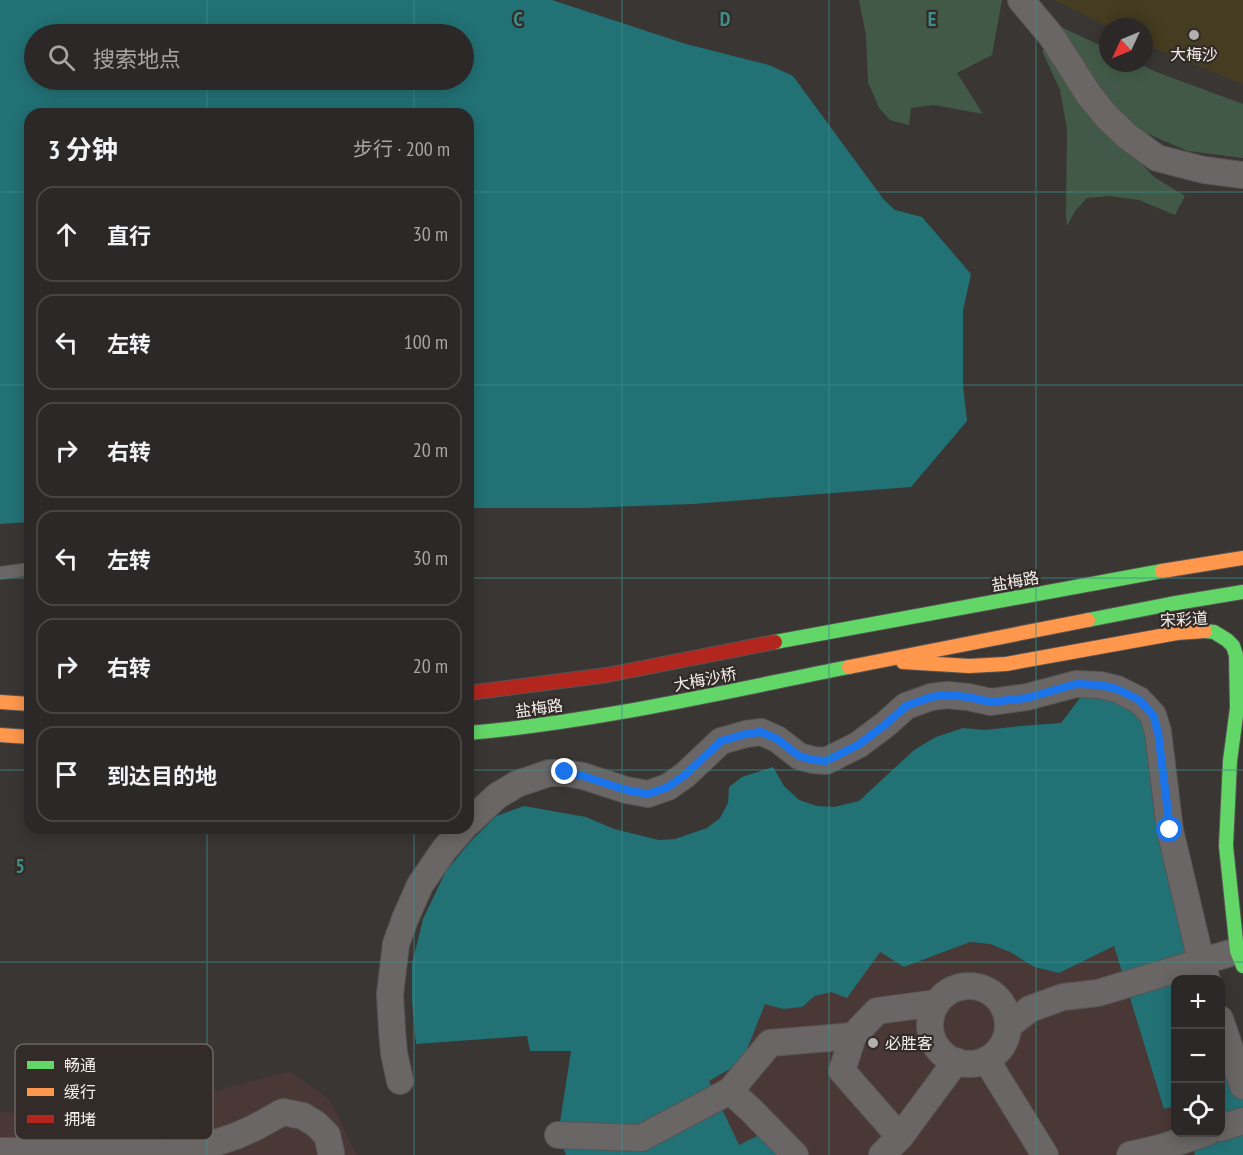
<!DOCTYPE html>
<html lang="zh">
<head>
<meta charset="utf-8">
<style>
  :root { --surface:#2b2827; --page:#33302f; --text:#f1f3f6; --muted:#a6a6a7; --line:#474444 }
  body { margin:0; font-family:"PT Sans Narrow","Noto Sans SC",sans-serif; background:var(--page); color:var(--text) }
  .controls { position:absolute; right:18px; bottom:18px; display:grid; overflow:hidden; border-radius:12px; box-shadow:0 3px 15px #0003 }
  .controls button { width:54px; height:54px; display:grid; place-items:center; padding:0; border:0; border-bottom:2px solid var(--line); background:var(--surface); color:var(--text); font:30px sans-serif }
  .compass { position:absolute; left:1099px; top:18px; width:54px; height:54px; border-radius:50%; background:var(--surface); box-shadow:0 3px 15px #0003; rotate:226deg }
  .stop { position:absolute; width:18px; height:18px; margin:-14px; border:4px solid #1a73e8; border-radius:50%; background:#fff }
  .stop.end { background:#1a73e8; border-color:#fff; box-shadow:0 2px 6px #0008 }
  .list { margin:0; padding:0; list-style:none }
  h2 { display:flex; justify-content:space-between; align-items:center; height:78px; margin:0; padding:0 24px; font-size:26px }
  h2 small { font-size:20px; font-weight:400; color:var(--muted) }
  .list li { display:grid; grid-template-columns:39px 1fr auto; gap:18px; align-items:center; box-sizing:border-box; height:96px; margin:0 12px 12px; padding:0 12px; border:2px solid var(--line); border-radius:18px }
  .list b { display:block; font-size:22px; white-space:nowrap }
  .list em { font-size:20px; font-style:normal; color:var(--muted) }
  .icon { flex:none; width:33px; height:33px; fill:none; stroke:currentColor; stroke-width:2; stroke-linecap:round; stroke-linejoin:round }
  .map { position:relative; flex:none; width:1243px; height:1155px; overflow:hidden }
  .search { position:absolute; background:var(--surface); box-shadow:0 3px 15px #0003; left:24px; top:24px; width:450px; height:66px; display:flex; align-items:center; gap:15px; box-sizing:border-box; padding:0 21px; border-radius:33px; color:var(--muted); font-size:22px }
  .panel { position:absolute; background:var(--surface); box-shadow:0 3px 15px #0003; left:24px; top:108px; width:450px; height:726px; border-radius:18px }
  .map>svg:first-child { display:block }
  .commercial { fill:#4a3836 }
  .green { fill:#415946 }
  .sand { fill:#453d21 }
  .water { fill:#227175; fill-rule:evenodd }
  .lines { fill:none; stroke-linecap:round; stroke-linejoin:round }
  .lane-casing { stroke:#575453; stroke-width:14 }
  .street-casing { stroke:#575453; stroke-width:28 }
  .fast-casing { stroke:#575453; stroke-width:16 }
  .slow-casing { stroke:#575453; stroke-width:16 }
  .jam-casing { stroke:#575453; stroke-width:16 }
  .lane { stroke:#696665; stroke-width:12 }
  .street { stroke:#696665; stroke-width:26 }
  .fast { stroke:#63d668; stroke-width:14 }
  .slow { stroke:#ff974d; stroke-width:14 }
  .jam { stroke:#b3261e; stroke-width:14 }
  .route { stroke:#1a73e8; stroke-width:8 }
  .grid { fill:none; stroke:#3d8e88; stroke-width:1.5; stroke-opacity:0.55 }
  .poi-dot { fill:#b3afad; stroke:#322b27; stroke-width:2 }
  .labels { text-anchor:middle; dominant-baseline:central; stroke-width:4.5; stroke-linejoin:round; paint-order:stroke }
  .poi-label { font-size:16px; fill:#f5f0ee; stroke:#322b27 }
  .street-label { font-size:16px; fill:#f5f0ee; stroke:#322b27 }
  .key { fill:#322b27; stroke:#6c6663; stroke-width:1.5 }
  .key-label { font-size:16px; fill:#f5f0ee }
  .grid-label { font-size:20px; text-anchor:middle; font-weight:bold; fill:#3d8e88; stroke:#322b27; stroke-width:4.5; stroke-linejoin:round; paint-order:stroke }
</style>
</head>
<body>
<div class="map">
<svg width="1243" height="1155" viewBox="0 0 1243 1155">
  <rect width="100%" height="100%" fill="#393634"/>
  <!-- commercial -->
  <g class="commercial">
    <polygon points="970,942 990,944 1010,952 1034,967 1059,973 1114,946 1164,1109 1175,1106 1176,1132 1187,1133 1195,1155 795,1155 739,1146 709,1081 742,1062 765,1003 783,1009 802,1007 815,996 831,991 847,998 880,952 904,967"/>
    <polygon points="290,1071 330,1100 357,1155 0,1155 0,1112 21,1113 114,1108 216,1091"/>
  </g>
  <!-- green -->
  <g class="green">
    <polygon points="859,0 1002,0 992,55 957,73 983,114 934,105 911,108 909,125 890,120 879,108 868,82 866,35"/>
    <polygon points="1059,26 1108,49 1108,63 1137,63 1154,71 1243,104 1243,158 1188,151 1155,137 1132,126 1112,106 1088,75"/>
    <polygon points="1046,47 1110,130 1154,177 1185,196 1175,215 1139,200 1109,196 1087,198 1075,211 1067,226 1066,214 1067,129 1060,90 1042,51"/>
  </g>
  <!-- sand -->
  <polygon class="sand" points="1054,0 1243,0 1243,84 1144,44 1144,27 1109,27"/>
  <!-- water -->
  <g class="water">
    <path d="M0,0H552L686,44L769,65L793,76L884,200L895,210L922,217L971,274L963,311V385L967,421L911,487L693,504L583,508H468V114H30V522L0,524ZM34,34H464V80H34Z"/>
    <polygon points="1096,694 1114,696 1148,720 1199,979 1176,980 1175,1106 1164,1109 1114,946 1059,973 1034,967 1010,952 990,944 970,942 904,967 880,952 847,998 831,992 815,996 802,1007 783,1009 765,1004 742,1062 709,1081 739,1145 771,1129 795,1155 566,1155 558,1135 571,1051 530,1051 527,1036 416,1044 412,1001 412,964 423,919 446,871 470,842 496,816 524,806 586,817 614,829 659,840 675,839 707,828 720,818 728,803 729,787 742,777 773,767 784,786 799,800 817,806 834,807 859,801 914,750 936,737 963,728 985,730 1021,726 1061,723 1080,698"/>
    <polygon points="1221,1038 1243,1096 1243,1155 1195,1155 1187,1133 1220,1132"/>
  </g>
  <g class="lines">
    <!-- lane casing -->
    <g class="lane-casing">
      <polyline id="lane" points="0,573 30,569"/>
    </g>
    <!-- street casing -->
    <g class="street-casing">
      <g id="street">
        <polyline points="1021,0 1052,37 1089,95 1107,117 1127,136 1157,158 1204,170 1243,175"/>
        <polyline points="468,823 497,796 517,784 549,773 565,773 583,776 626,790 648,794 668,787 685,775 721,741 746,734 761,732 777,739 799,756 813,760 826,761 858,745 886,724 906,706 931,697 947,695 968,697 991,702 1027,697 1076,684 1100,685 1117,689 1139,700 1153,715 1158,732 1170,830 1201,961 1207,980"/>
        <circle cx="969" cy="1025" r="39"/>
        <polyline points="1220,1019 1243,1086"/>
        <polyline points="1009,1025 1030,1009 1063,997 1098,993 1237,951"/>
        <polyline points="987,1061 1045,1155"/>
        <polyline points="400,1081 394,1053 392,1030 390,994 396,944 405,919 420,885 444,850 463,828"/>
        <polyline points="730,1091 752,1111 795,1155"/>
        <polyline points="1220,1128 1243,1121"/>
        <polyline points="558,1135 641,1138 730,1091 770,1043 853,1036"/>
        <polyline points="900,1137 956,1061"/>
        <polyline points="0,1151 170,1152"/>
        <polyline points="181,1155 170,1152 215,1143 236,1136 254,1128 283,1112 303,1116 316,1124 327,1135 331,1152 331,1155"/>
        <polyline points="882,1155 900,1137 842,1071 853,1036 877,1011 936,1003"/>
        <polyline points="1130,1155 1160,1148 1208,1132"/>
      </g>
    </g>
    <!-- fast casing -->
    <g class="fast-casing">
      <g id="fast">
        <polyline points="1088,620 1170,604 1243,592"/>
        <polyline points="1205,631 1214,632 1227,640 1233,646 1236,655 1237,708 1230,761 1226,846 1237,951 1243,966"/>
        <polyline points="775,642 1162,571"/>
        <path d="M468,733C596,722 723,692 849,667"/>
      </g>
    </g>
    <!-- slow casing -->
    <g class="slow-casing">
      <g id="slow">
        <polyline points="1162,571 1243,558"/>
        <polyline points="903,662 969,666 1006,664 1177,633 1205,631"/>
        <polyline points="849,667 1088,620"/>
        <polyline points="0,702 30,704"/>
        <polyline points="0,735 30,737"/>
      </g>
    </g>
    <!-- jam casing -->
    <g class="jam-casing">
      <polyline id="jam" points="468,693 607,675 775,642"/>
    </g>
    <!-- lane -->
    <use href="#lane" class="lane"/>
    <!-- street -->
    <use href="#street" class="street"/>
    <!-- fast -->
    <use href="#fast" class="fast"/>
    <!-- slow -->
    <use href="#slow" class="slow"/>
    <!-- jam -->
    <use href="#jam" class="jam"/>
  </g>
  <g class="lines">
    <!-- route -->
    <polyline class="route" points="565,772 583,776 626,790 648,794 668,787 685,775 721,741 746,734 761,732 777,739 799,756 813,760 826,761 858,745 886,724 906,706 931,697 947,695 968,697 991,702 1027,698 1076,684 1100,685 1117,689 1139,700 1153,715 1158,732 1170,830"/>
  </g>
  <!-- grid -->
  <path class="grid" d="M207,0V34M414,0V34M622,0V1155M829,0V1155M1036,0V1155M207,80V114M414,80V114M0,192H30M468,192H1243M0,385H30M468,385H1243M0,578H30M468,578H1243M0,770H30M468,770H1243M207,828V1155M414,828V1155M0,962H1243"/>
  <!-- markers -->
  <g class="poi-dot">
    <circle cx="1194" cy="35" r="6"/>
    <circle cx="873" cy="1043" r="6"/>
  </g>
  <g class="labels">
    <!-- poi labels -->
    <g class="poi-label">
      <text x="1194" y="54">大梅沙</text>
      <text x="885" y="1043" text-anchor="start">必胜客</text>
    </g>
    <!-- street labels -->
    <g class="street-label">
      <text transform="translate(1015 581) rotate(-10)">盐梅路</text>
      <text transform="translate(1184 619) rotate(-3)">宋彩道</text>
      <text transform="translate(705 679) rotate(-11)">大梅沙桥</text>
      <text transform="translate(539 708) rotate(-8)">盐梅路</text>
    </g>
  </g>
  <!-- legend -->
  <rect x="15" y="1044" width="198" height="96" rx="9" class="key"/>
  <rect x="27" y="1061" width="27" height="8" fill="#63d668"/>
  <rect x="27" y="1088" width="27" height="8" fill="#ff974d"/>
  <rect x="27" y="1115" width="27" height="8" fill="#b3261e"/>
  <g class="key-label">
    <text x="64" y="1071">畅通</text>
    <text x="64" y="1098">缓行</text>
    <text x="64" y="1125">拥堵</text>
  </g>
  <g class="grid-label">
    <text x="518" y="26">C</text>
    <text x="725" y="26">D</text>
    <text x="932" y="26">E</text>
    <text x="20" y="873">5</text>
  </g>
</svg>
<div class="controls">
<button>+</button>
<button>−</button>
<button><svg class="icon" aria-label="locate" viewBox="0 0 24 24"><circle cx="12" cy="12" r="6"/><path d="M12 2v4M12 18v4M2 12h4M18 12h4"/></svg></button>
</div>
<svg class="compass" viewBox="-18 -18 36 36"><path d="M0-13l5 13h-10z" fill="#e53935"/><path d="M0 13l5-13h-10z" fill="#a6a6a7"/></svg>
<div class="stop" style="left:1170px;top:830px"></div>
<div class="stop end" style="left:565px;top:772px"></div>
<div class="search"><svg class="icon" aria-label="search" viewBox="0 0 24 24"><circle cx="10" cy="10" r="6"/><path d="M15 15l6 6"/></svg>搜索地点</div>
<section class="panel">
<h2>3 分钟<small>步行 · 200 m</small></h2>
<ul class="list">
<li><svg class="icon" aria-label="ahead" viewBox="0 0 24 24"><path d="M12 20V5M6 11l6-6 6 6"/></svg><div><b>直行</b></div><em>30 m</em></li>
<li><svg class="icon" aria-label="left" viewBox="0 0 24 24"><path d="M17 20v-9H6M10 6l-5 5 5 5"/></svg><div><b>左转</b></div><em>100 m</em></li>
<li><svg class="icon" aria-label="right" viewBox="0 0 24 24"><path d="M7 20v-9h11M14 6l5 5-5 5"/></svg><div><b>右转</b></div><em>20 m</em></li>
<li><svg class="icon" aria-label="left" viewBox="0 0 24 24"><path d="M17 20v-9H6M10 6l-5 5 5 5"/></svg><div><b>左转</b></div><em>30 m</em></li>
<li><svg class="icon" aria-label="right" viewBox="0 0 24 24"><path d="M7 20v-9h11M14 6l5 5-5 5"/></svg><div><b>右转</b></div><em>20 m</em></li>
<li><svg class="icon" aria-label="arrive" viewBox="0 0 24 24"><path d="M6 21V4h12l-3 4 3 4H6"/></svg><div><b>到达目的地</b></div></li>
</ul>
</section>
</div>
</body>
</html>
